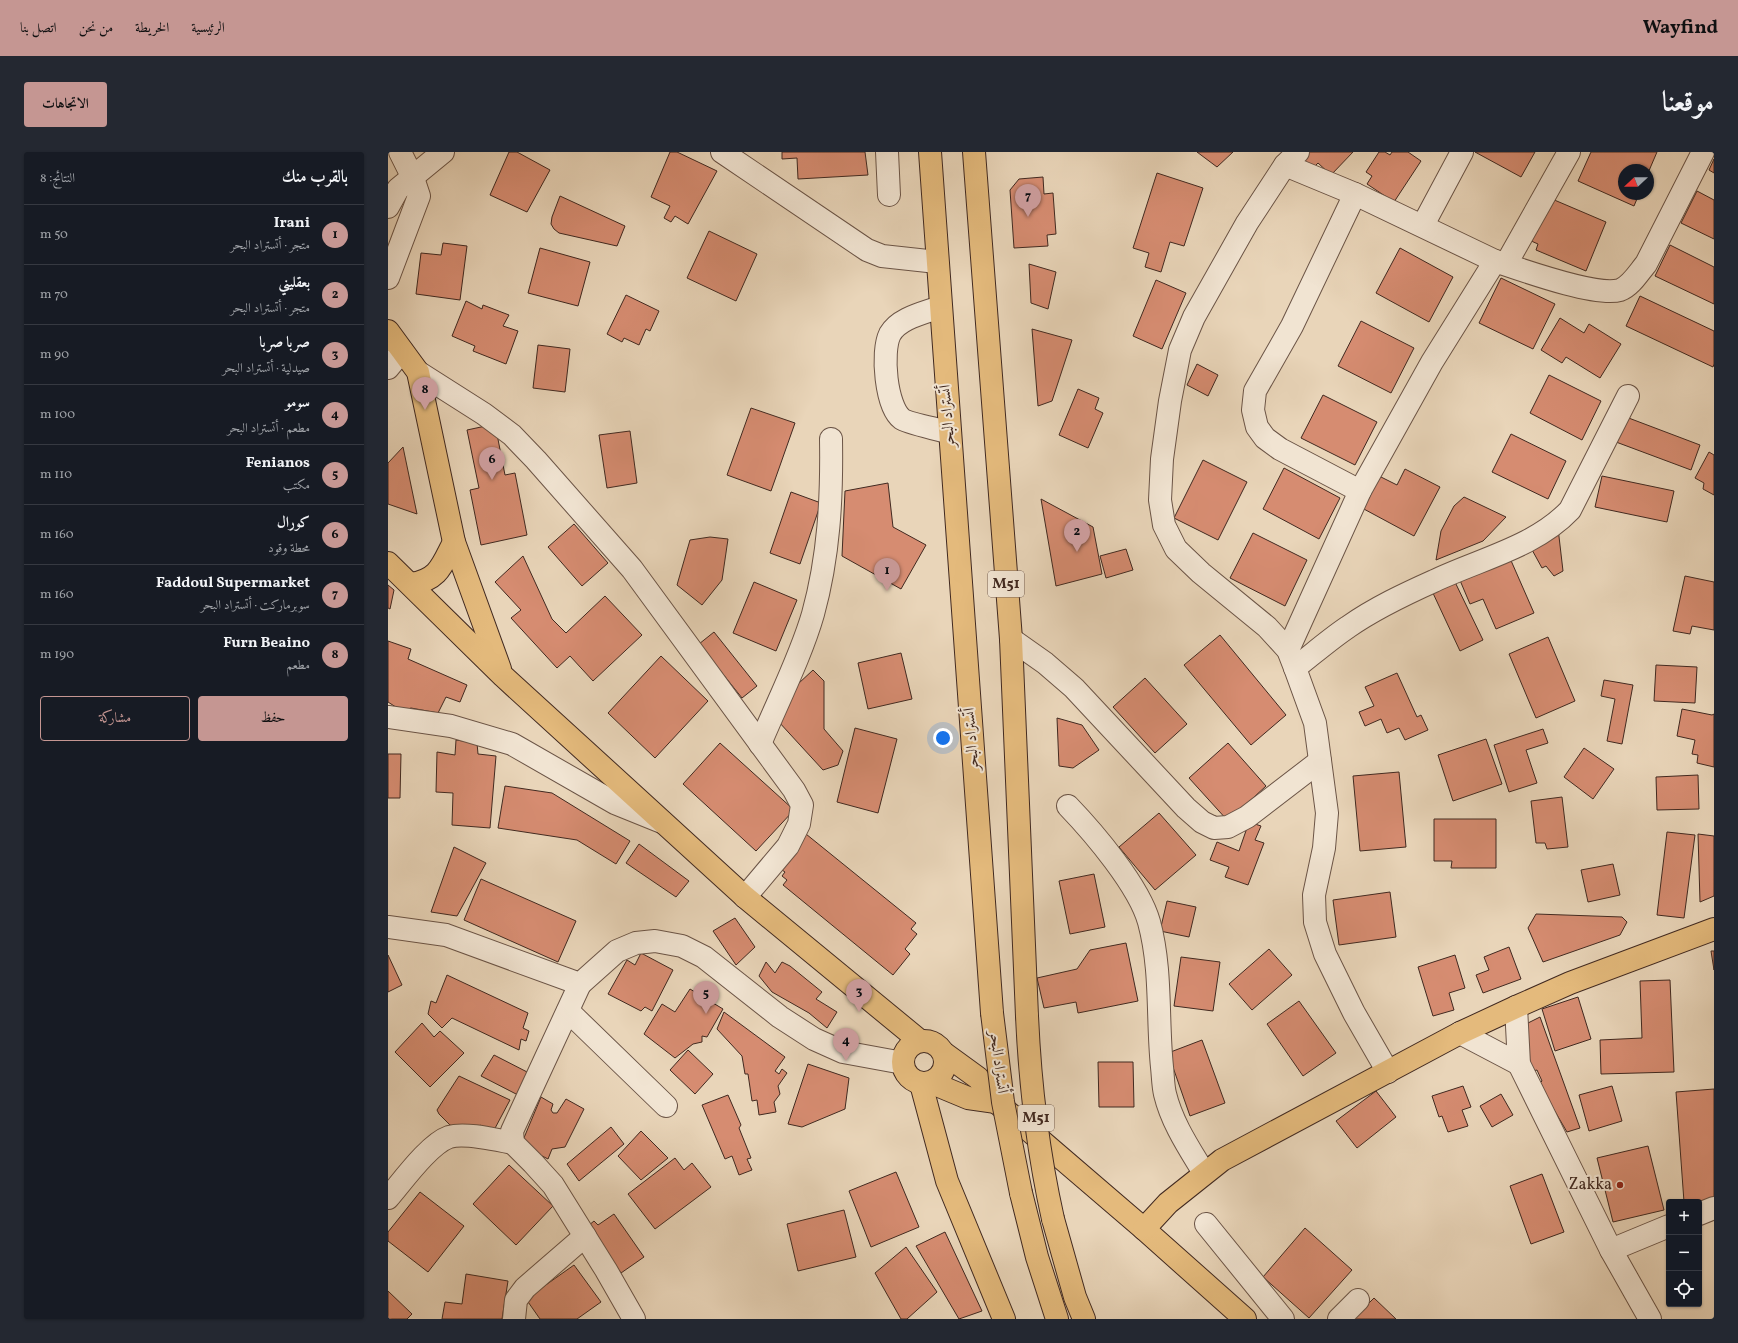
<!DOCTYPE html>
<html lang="ar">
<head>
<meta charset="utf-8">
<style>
  :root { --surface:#171b24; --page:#242831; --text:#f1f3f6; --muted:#9ea1a6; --line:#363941; --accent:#c59692 }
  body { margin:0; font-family:Vollkorn,Amiri,serif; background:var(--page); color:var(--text); direction:rtl }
  .controls { position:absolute; right:12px; bottom:12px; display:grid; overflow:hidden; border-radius:4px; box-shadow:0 1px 3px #0004 }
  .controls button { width:36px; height:36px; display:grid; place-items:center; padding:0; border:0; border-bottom:1px solid var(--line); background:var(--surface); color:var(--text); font:20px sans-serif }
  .compass { position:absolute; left:1230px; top:12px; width:36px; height:36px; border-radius:50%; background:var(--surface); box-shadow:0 1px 3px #0004; rotate:248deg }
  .you { position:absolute; left:555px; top:586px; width:14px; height:14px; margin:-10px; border:3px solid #fff; border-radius:50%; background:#1a73e8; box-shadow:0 0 0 6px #1a73e833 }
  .badge { display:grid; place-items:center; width:26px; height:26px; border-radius:50%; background:var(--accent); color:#111; font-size:13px; font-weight:700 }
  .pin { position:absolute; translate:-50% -33px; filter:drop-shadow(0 1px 2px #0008) }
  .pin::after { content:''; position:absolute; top:21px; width:14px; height:12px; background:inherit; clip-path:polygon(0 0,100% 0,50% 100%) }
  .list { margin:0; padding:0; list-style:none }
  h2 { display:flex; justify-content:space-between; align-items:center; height:52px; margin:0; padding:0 16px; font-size:17px }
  h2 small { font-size:13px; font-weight:400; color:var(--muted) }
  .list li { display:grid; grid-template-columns:26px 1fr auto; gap:12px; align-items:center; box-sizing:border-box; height:60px; padding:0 16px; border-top:1px solid var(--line) }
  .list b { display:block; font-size:15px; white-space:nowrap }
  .list p { margin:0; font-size:13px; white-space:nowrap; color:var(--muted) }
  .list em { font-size:13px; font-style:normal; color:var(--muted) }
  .actions { display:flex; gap:8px; padding:12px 16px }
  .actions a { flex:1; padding:9px 0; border:1px solid var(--accent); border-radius:4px; text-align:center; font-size:14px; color:var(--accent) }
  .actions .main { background:var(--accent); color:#111 }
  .icon { flex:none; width:22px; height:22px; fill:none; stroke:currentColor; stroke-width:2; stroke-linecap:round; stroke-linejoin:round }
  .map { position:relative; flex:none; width:1326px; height:1167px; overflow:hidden; direction:ltr; border-radius:4px }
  header { display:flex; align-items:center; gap:24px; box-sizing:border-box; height:56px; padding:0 20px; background:var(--accent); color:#111 }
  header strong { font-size:19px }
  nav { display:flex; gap:22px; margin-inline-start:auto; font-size:14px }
  .intro { display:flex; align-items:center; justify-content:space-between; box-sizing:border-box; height:96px; padding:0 24px }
  h1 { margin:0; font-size:28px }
  .button { padding:10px 18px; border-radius:4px; background:var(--accent); color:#111; font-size:14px; font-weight:700 }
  main { display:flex; gap:24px; padding:0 24px }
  aside { flex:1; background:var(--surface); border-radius:4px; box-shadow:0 1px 3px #0004 }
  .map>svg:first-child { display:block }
  .building { fill:#d68c71; stroke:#412920 }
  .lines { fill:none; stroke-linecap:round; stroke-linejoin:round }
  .minor-casing { stroke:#6b5446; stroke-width:24 }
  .major-casing { stroke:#412920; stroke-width:24 }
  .highway-casing { stroke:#412920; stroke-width:24 }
  .minor { stroke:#f1e4d2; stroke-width:22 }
  .major { stroke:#e4ba7c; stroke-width:22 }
  .highway { stroke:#e4ba7c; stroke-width:22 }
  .highway-bridge-casing { stroke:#412920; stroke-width:24; stroke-linecap:butt }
  .highway-bridge { stroke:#e4ba7c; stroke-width:22 }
  .poi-dot { fill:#8f2418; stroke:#f1e4d2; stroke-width:1.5 }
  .labels { text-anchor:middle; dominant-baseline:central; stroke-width:4; stroke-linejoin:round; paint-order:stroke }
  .shield { fill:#f1e4d2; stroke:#766155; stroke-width:1 }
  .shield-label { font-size:15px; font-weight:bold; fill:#412920 }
  .street-label { font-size:16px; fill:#412920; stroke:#f1e4d2 }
  .poi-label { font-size:16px; fill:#412920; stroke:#f1e4d2; text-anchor:end }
</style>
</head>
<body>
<header>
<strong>Wayfind</strong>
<nav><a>الرئيسية</a><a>الخريطة</a><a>من نحن</a><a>اتصل بنا</a></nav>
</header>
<div class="intro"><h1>موقعنا</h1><a class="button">الاتجاهات</a></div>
<main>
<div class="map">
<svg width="1326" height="1167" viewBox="0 0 1326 1167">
  <rect width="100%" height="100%" fill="#e9d5b9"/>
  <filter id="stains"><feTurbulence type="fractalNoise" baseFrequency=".005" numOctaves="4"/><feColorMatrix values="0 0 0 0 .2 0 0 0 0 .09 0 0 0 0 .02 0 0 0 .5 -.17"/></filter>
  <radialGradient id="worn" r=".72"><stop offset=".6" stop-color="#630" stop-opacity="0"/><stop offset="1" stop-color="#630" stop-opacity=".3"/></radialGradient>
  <!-- building -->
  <g class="building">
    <polygon points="121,0 129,0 162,18 139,60 102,43"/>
    <polygon points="282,0 289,0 329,19 300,72 287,64 283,70 276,66 282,54 263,45"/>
    <polygon points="394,0 477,0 480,23 410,27 409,6 394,7"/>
    <polygon points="809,0 845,0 829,15"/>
    <polygon points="912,0 965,0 943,23 930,11 922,19 907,5"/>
    <polygon points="991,0 997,0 1002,3 1004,0 1020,0 1033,9 1006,50 979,32 984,24 978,20"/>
    <polygon points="1087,0 1147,0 1133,25"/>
    <polygon points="1203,0 1269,0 1260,21 1260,18 1236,18 1236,42 1251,42 1246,54 1190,29"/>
    <polygon points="1326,7 1326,21 1321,18"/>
    <polygon points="769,21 815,36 796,94 782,90 773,120 757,115 761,101 745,96"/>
    <polygon points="655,25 656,42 665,41 668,82 659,83 660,94 626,96 622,38 631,27"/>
    <polygon points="1309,39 1326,48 1326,87 1293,71"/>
    <polygon points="172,44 237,74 229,94 171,81 166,77 163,72 164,65"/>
    <polygon points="1164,47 1218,70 1198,119 1148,98 1150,92 1141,88"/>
    <polygon points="321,79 369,102 348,149 299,126"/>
    <polygon points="55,91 79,94 72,148 28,142 33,101 53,103"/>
    <polygon points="1282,93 1326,115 1326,152 1267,124"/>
    <polygon points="152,96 202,110 190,154 140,141"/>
    <polygon points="1012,96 1065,125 1041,170 988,141"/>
    <polygon points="641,112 668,120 660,157 643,151"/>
    <polygon points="1113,126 1167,152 1145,197 1091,171"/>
    <polygon points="768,128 798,141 774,197 745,184"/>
    <polygon points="238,143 271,159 262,179 258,177 251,193 236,186 234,190 219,182"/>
    <polygon points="1252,144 1326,179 1326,212 1325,215 1238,174"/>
    <polygon points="78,149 94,157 95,153 121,163 115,174 130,179 118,212 85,199 87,194 64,184"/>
    <polygon points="1172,166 1196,181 1201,172 1233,192 1212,226 1178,205 1174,211 1153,198"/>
    <polygon points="973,169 1026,196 1003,241 950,214"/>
    <polygon points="644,177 684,188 664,249 650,254"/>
    <polygon points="150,193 182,197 177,240 145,236"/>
    <polygon points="809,212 830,223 820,244 799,233"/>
    <polygon points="1161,223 1213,249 1194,288 1142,261"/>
    <polygon points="690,237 711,246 707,257 715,261 700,296 671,283"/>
    <polygon points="935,243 989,270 967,313 913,286"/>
    <polygon points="363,256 407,271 383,339 339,323"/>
    <polygon points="1238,265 1312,293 1303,318 1228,290"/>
    <polygon points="107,272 117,323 127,321 139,383 93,393 82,338 91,336 79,278"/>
    <polygon points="242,279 249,331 219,336 211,283"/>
    <polygon points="1123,282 1178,309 1160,347 1104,320"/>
    <polygon points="15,295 29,362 0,352 0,311"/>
    <polygon points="1321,300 1326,303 1326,343 1315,337 1316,331 1307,326"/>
    <polygon points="815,308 859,330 830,388 786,366"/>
    <polygon points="896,316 952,346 931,387 875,357"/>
    <polygon points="1017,317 1052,335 1026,384 974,356 991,324 1009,333"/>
    <polygon points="1214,324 1286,339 1279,370 1207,355"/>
    <polygon points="500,331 505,375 538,393 513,437 454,404 457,339"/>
    <polygon points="403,340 433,351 412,412 382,401"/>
    <polygon points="1076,345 1118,365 1095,389 1048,408 1053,379 1066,354"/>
    <polygon points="653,347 705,375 714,422 668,434"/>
    <polygon points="186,372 220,411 194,434 160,395"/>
    <polygon points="1170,376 1175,419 1166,424 1158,414 1154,416 1143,396"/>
    <polygon points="865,381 919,408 897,454 842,426"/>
    <polygon points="322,385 340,387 334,428 314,453 289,433 302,388"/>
    <polygon points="738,397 745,418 718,426 712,404"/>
    <polygon points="135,404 164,467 178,481 217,444 254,483 205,529 182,504 169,516 123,466 133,458 107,430"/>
    <polygon points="1121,404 1146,461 1108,477 1095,447 1082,452 1071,426"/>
    <polygon points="1297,424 1326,430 1326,478 1304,474 1302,482 1285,479"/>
    <polygon points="1066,428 1095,488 1072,499 1044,439"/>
    <polygon points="366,430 409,448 388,499 345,481"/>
    <polygon points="0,433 6,438 2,457 0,456"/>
    <polygon points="326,480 369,534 354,546 311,492"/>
    <polygon points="832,483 898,563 863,593 796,513"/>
    <polygon points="1160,485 1187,549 1148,566 1121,502"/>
    <polygon points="0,489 23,497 20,507 79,533 72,550 58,545 50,561 23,556 14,559 0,550"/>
    <polygon points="513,501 524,547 480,557 470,511"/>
    <polygon points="273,504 320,549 267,606 220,561"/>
    <polygon points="1268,513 1309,515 1307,551 1266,549"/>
    <polygon points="425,518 436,529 436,577 455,599 450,613 435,618 390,569 396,545"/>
    <polygon points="1009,521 1029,565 1033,563 1040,578 1017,588 1011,576 999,581 993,567 977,574 971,560 986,554 977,535"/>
    <polygon points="757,526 799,572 767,601 725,555"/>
    <polygon points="1216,528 1245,533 1234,592 1219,589 1227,547 1213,544"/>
    <polygon points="1294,557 1324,563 1326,562 1326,615 1309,611 1310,603 1304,602 1307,588 1289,584"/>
    <polygon points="669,566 694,573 711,598 685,616 671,614"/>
    <polygon points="467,576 509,587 490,661 449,650"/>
    <polygon points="1155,577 1160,591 1138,598 1149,631 1121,640 1106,593"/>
    <polygon points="1098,587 1114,632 1065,649 1050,603"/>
    <polygon points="68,588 89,591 90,602 108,604 102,676 64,673 65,641 48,640 49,600 67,603"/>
    <polygon points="332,591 406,658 368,699 295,632"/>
    <polygon points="840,591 878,634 840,669 801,626"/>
    <polygon points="1196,596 1226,617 1205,647 1176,625"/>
    <polygon points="0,602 13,602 12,646 0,646"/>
    <polygon points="1011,620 1018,695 972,699 965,624"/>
    <polygon points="1310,623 1311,657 1269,658 1268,625"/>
    <polygon points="117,634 164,641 242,689 228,712 189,688 110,676"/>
    <polygon points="1174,645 1180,695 1159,697 1157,691 1148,691 1143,649"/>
    <polygon points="771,661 808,703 767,738 731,695"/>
    <polygon points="1046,667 1108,667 1108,716 1063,716 1064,709 1046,709"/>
    <polygon points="861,670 873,674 867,688 876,691 860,733 837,725 841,715 822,708 829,690 851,699"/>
    <polygon points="1279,680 1307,683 1296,766 1269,763"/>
    <polygon points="418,682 528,771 523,777 529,782 517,797 522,802 505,823 395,733 399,728 394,724 397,720 391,716"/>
    <polygon points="1310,682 1326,684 1326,744 1312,750"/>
    <polygon points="251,692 301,729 288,745 238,711"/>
    <polygon points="66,695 98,711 69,764 43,760"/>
    <polygon points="1225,712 1232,743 1200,750 1193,718"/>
    <polygon points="706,722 717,775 682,782 671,729"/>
    <polygon points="93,727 188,769 170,810 76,768"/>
    <polygon points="1002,740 1008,785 951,793 945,748"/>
    <polygon points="779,749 808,755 801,785 772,779"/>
    <polygon points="1148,762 1234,765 1239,770 1232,783 1155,810 1140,776"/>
    <polygon points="347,766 367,795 348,813 325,779"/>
    <polygon points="738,791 750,849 690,861 688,850 656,856 649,826 689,817 702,798"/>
    <polygon points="1121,795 1133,827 1095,841 1088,823 1101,818 1096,805"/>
    <polygon points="881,797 904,823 864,858 841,832"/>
    <polygon points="1323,799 1326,799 1326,818"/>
    <polygon points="253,801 285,818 264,859 257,855 253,859 220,842 239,808 247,813"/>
    <polygon points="0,803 14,833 0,840"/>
    <polygon points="1067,803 1077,836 1061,841 1066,858 1045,864 1030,815"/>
    <polygon points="793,805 832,810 825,859 786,854"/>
    <polygon points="378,810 387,821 394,810 402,814 434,840 428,847 449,860 439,876 421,861 384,840 371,824"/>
    <polygon points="59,823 140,861 135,876 141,879 138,889 133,887 131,898 64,866 54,876 40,862 43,849 48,851"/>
    <polygon points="1282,828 1286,920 1213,922 1212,888 1254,886 1252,829"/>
    <polygon points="302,837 335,857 319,885 314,884 314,890 305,892 287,906 256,882 274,852 287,860"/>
    <polygon points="1190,845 1203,887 1167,899 1154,857"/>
    <polygon points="911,849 948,901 915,924 879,872"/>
    <polygon points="336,860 397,905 387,919 391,922 394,917 399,921 390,934 392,942 386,950 388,960 371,963 369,948 364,949 360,922 357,922 354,904 329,877"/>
    <polygon points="1152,865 1192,976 1179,980 1151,932 1154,929 1149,918 1145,919 1131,884 1140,871"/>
    <polygon points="34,871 46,885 52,879 76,901 42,935 7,900"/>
    <polygon points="814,888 837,951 802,964 780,901"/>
    <polygon points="300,898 325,922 307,942 282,918"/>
    <polygon points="106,903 143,922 130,943 93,924"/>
    <polygon points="710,910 745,910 746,955 711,955"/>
    <polygon points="420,912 461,926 457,957 414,975 400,972"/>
    <polygon points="71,924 122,948 105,980 92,973 88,978 68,976 62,973 51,962 49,958"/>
    <polygon points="1075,934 1083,955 1074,958 1080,974 1060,980 1054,964 1051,965 1044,944"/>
    <polygon points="1224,934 1234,969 1201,979 1191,943"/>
    <polygon points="1326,937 1326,1048 1296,1050 1288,940"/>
    <polygon points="988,939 1008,965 969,996 948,969"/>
    <polygon points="1113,942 1125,963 1104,975 1092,954"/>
    <polygon points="340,943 353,973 351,976 363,1006 359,1007 364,1018 351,1023 344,1004 337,1007 314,953"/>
    <polygon points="153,945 165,952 163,958 165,961 169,961 178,947 196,957 177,995 164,997 160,1007 133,993"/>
    <polygon points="223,975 236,992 191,1029 179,1012"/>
    <polygon points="253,979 280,1006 253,1028 230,1004"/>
    <polygon points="1260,994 1276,1058 1225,1070 1209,1006"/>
    <polygon points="287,1006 296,1018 304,1011 323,1035 267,1077 240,1042"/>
    <polygon points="121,1013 165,1054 128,1093 85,1052"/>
    <polygon points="508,1020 531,1075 483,1095 461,1039"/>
    <polygon points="1154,1022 1176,1080 1143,1092 1122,1034"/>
    <polygon points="32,1040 76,1074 40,1120 0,1089 0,1080"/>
    <polygon points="456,1058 468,1105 410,1119 399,1072"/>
    <polygon points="226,1062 256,1105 233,1121 200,1074 206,1069 210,1073"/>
    <polygon points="917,1076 964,1118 921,1166 875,1125"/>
    <polygon points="557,1080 594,1159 571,1167 528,1094"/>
    <polygon points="518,1095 549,1140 519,1167 513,1167 487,1121"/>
    <polygon points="186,1113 213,1150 189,1167 152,1167 138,1147"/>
    <polygon points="78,1122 120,1129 114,1167 54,1167 57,1150 74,1152"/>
    <polygon points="0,1139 24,1162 19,1167 0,1167"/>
    <polygon points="986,1146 1008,1167 965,1167"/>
  </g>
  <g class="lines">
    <!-- minor casing -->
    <g class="minor-casing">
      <g id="minor">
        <polyline points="334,0 479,98 494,104 549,110"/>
        <polyline points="499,0 501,43"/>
        <polyline points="910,0 897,13 859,71 806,165 792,198 782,249 774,307 772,348 776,373 788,397 813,421 879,475 900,498 907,516 927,571 939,661 936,696 926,743 927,770 937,802 966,861 1000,920"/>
        <polyline points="897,13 967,42 1107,109 1044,210 972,339 900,498"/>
        <polyline points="967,42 904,174 867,239 865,258 869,275 877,286 892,297 972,339"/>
        <polyline points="0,55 10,37 55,0"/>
        <polyline points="1035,73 1074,0"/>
        <path d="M1107,109C1134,118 1208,145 1232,138C1243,134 1251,120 1258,112L1315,0"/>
        <polyline points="1118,112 1181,0"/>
        <polyline points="0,126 31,44 25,26 12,0"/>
        <path d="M552,155C536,161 511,166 502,182C493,200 498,255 514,267C519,271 554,278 562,281"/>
        <polyline points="0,216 14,199"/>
        <polyline points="30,220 96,262 124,283 148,308 244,417 406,638 414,653 411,672 400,694 357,745"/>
        <polyline points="623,487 657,511 686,536 798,656 814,670 826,676 840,675 859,665 932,609"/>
        <path d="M907,516C925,502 942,487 960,475C987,456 1017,442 1046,429C1092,407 1147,395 1182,358L1240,244"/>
        <polyline points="0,565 63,574 124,592 227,651 274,670"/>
        <path d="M372,592C389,551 413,504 425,462C441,404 444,346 443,287"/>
        <path d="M680,654C706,681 751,734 761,770C774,818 769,867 774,915C775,924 775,934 777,942C784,971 801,996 816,1021"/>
        <polyline points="0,775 58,783 192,832 229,799 248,791 267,789 294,794 316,805 392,865 426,887 455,900 515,911"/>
        <polyline points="192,832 124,979 125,991 145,1011 165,1033 218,1118 246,1167"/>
        <polyline points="1128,855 1131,912 1223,1098 1262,1167"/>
        <polyline points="180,859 278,954"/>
        <polyline points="1072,881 1131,912"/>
        <path d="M0,1046C14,1030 41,992 61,985C77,980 109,988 125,991"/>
        <polyline points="1311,1062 1326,1056"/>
        <polyline points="818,1072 895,1167"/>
        <polyline points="1223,1098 1281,1074"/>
        <polyline points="126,1167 128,1148 137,1136 197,1084"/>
        <polyline points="951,1167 970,1148"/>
      </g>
    </g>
    <!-- major casing -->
    <g class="major-casing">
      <g id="major">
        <polyline points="0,179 30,220 66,390 112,517"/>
        <polyline points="0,411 115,524 357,745 532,889"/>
        <path d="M23,432C51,428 54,413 66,390"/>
        <circle cx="536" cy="910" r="21"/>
        <polyline points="557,902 590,926 608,950 756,1077 857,1167"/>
        <polyline points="544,931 580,946 608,950"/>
        <polyline points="756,1077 780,1051 834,1008 1072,881 1128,855 1182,831 1326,777"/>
      </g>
    </g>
    <!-- highway casing -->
    <g class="highway-casing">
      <g id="highway">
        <polyline points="542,0 604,861"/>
        <polyline points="586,0 623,487 639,864"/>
        <polyline points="533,932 559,1029 616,1167"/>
        <polyline points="633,1041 649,1105 669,1167"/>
        <polyline points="665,1067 687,1145 696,1167"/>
      </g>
    </g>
    <!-- minor -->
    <use href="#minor" class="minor"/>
    <!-- major -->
    <use href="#major" class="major"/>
    <!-- highway -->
    <use href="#highway" class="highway"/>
    <!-- highway-bridge casing -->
    <g class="highway-bridge-casing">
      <g id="highway-bridge">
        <polyline points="604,861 615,950 633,1041"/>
        <path d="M639,864C642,932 650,1000 665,1067"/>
      </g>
    </g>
    <!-- highway-bridge -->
    <use href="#highway-bridge" class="highway-bridge"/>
  </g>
  <!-- markers -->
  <circle class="poi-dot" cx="1232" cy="1033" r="4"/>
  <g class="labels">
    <!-- shield labels -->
    <g class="shield">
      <rect x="600" y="419" width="36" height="26" rx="3"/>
      <rect x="630" y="953" width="36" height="26" rx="3"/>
    </g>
    <g class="shield-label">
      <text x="618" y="432">M51</text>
      <text x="648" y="966">M51</text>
    </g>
    <!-- street labels -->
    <g class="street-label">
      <text transform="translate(560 264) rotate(-94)">أتستراد البحر</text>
      <text transform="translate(584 587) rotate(-94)">أتستراد البحر</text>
      <text transform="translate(610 910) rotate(83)">أتستراد البحر</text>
    </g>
    <!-- poi labels -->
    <g class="poi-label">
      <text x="1224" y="1033">Zakka</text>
    </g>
  </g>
  <rect width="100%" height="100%" filter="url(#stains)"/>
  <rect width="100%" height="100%" fill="url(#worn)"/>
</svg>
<div class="controls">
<button>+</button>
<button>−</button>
<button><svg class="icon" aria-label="locate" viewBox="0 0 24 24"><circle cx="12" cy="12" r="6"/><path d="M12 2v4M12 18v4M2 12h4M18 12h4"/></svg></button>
</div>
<svg class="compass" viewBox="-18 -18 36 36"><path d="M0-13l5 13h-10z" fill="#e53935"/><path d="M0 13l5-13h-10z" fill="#9ea1a6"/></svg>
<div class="you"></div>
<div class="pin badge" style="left:499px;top:439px">1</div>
<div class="pin badge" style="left:689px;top:400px">2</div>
<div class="pin badge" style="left:471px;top:860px">3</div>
<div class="pin badge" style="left:458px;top:909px">4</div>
<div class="pin badge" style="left:318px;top:862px">5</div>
<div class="pin badge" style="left:104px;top:328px">6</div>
<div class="pin badge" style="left:640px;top:65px">7</div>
<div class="pin badge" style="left:37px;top:258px">8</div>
</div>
<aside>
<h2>بالقرب منك<small>النتائج: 8</small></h2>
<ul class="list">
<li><span class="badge">1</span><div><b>Irani</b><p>متجر · أتستراد البحر</p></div><em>50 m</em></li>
<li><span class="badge">2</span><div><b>بعقليني</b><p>متجر · أتستراد البحر</p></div><em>70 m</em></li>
<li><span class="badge">3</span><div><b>صربا صربا</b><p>صيدلية · أتستراد البحر</p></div><em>90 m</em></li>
<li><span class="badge">4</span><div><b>سومو</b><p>مطعم · أتستراد البحر</p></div><em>100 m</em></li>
<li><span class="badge">5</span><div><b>Fenianos</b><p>مكتب</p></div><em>110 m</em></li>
<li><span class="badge">6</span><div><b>كورال</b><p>محطة وقود</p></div><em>160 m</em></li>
<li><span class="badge">7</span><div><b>Faddoul Supermarket</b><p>سوبرماركت · أتستراد البحر</p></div><em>160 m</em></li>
<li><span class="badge">8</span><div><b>Furn Beaino</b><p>مطعم</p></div><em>190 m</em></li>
</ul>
<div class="actions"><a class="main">حفظ</a><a>مشاركة</a></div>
</aside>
</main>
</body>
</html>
